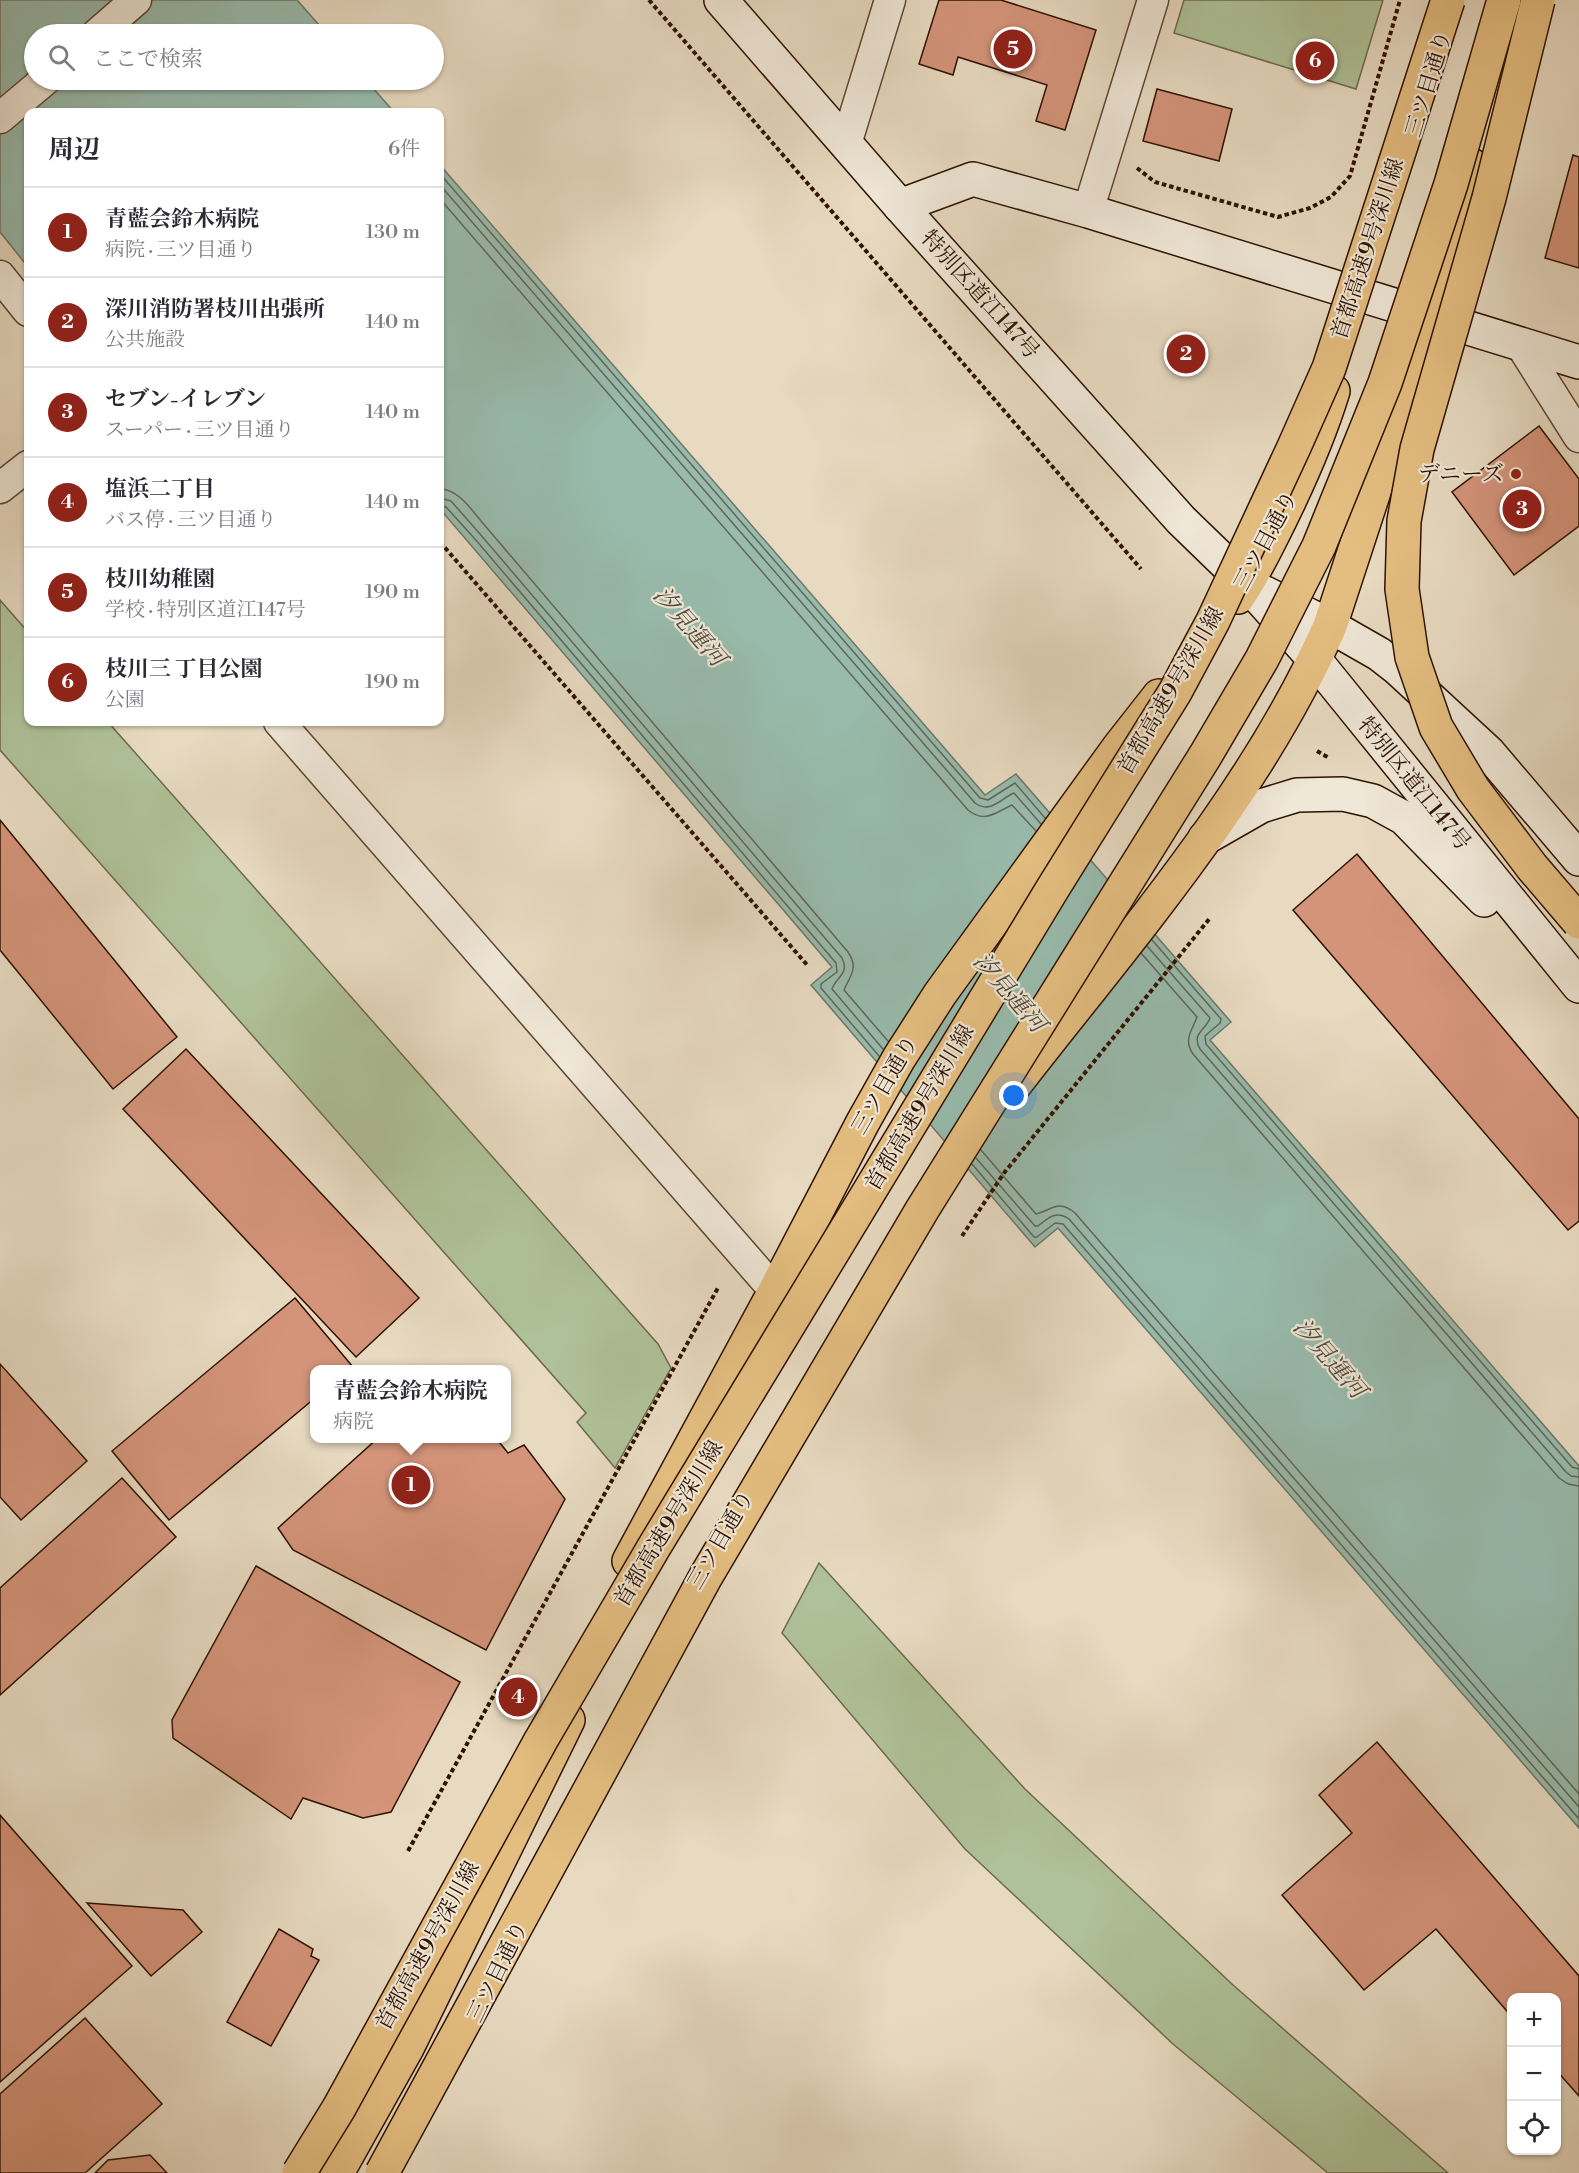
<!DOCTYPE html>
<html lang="ja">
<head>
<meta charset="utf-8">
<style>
  :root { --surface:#fff; --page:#f7f7f7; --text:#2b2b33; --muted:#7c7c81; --line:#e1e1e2; --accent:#8f2418 }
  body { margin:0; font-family:"Libre Bodoni","Noto Serif JP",serif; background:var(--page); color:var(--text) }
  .controls { position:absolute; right:18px; bottom:18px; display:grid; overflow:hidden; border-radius:12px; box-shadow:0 2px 4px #0004 }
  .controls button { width:54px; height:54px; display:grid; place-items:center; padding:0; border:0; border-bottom:2px solid var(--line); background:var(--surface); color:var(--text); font:30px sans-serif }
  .you { position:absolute; left:1014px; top:1096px; width:21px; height:21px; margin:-15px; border:4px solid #fff; border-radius:50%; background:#1a73e8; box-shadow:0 0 0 9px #1a73e833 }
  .badge { display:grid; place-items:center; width:39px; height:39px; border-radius:50%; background:var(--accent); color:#fff; font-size:20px; font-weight:700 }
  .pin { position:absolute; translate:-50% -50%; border:3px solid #fff; box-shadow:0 2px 6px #0006 }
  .popup { position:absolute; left:310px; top:1365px; width:201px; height:78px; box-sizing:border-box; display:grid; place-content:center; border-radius:12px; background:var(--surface); filter:drop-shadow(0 2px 4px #0005); font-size:20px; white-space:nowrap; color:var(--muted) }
  .popup b { font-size:22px; color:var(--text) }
  .popup::after { content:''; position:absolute; left:50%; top:100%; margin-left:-12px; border:12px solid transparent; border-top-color:var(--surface) }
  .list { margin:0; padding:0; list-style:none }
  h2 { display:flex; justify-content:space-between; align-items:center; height:78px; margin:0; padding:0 24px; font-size:26px }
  h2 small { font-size:20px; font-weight:400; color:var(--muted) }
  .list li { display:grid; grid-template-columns:39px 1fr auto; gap:18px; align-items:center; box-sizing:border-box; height:90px; padding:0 24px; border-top:2px solid var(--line) }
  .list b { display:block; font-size:22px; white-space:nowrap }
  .list p { margin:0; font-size:20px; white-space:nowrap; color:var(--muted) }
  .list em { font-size:20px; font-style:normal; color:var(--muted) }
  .icon { flex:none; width:33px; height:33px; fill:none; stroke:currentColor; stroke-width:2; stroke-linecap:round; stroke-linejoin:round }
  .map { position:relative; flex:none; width:1579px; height:2173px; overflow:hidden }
  .search { position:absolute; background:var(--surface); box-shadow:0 2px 4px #0004; left:24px; top:24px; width:420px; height:66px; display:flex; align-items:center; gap:15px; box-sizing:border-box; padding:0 21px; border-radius:33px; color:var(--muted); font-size:22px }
  .panel { position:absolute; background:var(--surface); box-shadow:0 2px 4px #0004; left:24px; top:108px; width:420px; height:618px; border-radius:12px }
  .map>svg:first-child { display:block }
  .green { fill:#afc198; stroke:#6e6a4c; stroke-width:1.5 }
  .water { fill:#98bbad; stroke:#6e7768; stroke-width:1.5 }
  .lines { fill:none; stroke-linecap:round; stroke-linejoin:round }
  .shore { stroke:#636656; stroke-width:1.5 }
  .building { fill:#d4947a; stroke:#2e1200; stroke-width:1.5 }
  .street-casing { stroke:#5c4430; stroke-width:33 }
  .secondary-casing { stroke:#2e1200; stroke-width:36 }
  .primary-casing { stroke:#2e1200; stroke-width:36 }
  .highway-casing { stroke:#2e1200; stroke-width:36 }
  .path { stroke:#2e1200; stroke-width:4; stroke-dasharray:4.5 3; stroke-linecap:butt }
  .street { stroke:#efe7d7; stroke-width:30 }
  .secondary { stroke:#efe7d7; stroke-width:33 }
  .primary { stroke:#e4bd80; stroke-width:33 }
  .highway { stroke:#e4bd80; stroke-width:33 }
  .highway-bridge-casing { stroke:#2e1200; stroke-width:36; stroke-linecap:butt }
  .highway-bridge { stroke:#e4bd80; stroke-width:33 }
  .poi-dot { fill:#8f2418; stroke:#efe7d7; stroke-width:2 }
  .labels { text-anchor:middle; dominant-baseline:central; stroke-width:4.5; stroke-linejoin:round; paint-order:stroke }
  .street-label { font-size:22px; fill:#2e1200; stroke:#efe7d7 }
  .poi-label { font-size:22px; fill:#2e1200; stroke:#efe7d7; text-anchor:end }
  .water-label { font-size:24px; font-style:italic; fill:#534d3d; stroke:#efe7d7 }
</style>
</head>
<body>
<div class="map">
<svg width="1579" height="2173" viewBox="0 0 1579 2173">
  <rect width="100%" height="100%" fill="#e7dac1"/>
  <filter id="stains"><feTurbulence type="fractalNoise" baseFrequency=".00333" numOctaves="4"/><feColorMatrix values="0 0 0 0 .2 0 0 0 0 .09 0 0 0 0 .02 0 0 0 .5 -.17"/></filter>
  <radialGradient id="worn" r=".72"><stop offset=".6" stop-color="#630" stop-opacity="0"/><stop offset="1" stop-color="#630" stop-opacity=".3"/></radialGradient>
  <!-- green -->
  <g class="green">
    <polygon points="1184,0 1383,0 1356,89 1174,33"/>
    <polygon points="0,600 28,632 28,722 108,722 658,1344 671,1368 615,1468 577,1422 586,1413 0,750"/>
    <polygon points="819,1563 1025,1789 1233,1985 1448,2173 1328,2173 1173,2044 965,1849 782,1633"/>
  </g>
  <!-- water -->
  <g class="water">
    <polygon points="0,0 297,0 327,34 34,34 34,80 366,80 394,112 28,112 28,267 0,232"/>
    <polygon points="440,165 985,795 1016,774 1231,1022 1210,1040 1579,1466 1579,1828 1058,1228 1035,1247 811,985 832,967 440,509"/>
  </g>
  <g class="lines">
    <!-- shore -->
    <g class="shore">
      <polyline points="440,174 980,798 988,800 1015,783 1045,818"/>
      <path d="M440,185L975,803C990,814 1000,799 1014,793L1041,824"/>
      <path d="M440,199L968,810C985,824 996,812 1012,805L1036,831"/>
      <path d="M440,489C460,489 474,514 487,528L848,952C859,968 850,976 844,990L888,1041"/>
      <path d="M440,498L451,501L480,534L842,958C850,974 836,977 832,989L883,1049"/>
      <polyline points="440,505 446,507 475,539 836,963 837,972 821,984 821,988 879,1056"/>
      <polyline points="1152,940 1221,1019 1220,1023 1205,1036 1206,1044 1572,1467 1579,1469"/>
      <path d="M1147,946L1210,1018C1206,1030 1191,1033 1200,1049L1566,1472L1571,1476L1579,1477"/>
      <path d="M1141,953L1197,1017C1192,1031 1183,1039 1193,1054L1559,1478L1568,1484L1579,1486"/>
      <path d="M981,1150L1036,1214C1052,1210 1058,1199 1075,1213L1579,1794"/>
      <path d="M976,1158L1035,1226H1038C1048,1218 1056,1210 1069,1219L1579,1807"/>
      <polyline points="972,1164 1034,1237 1037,1237 1055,1223 1063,1224 1579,1819"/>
    </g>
  </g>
  <!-- building -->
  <g class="building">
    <polygon points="939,0 1001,0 1096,30 1065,130 1036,121 1047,85 958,57 953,75 919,64"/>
    <polygon points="1157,89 1232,109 1219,161 1143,141"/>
    <polygon points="1573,155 1579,157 1579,268 1545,258"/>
    <polygon points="1539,426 1579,479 1579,526 1514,575 1452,492"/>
    <polygon points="0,820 177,1037 113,1089 0,950"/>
    <polygon points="1357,854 1579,1119 1579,1221 1568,1230 1293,910"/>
    <polygon points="186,1049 419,1298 356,1357 123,1109"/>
    <polygon points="295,1298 353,1367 350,1370 315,1370 315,1398 169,1520 112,1451"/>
    <polygon points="0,1364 87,1461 21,1520 0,1497"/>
    <polygon points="378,1438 496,1438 508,1453 524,1445 565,1499 486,1650 293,1550 278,1528"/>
    <polygon points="122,1478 176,1537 0,1695 0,1588"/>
    <polygon points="256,1566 460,1682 391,1812 363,1818 303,1798 291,1819 173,1738 172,1720"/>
    <polygon points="1377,1742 1579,1976 1579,2096 1556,2070 1556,1998 1512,1998 1512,2017 1436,1929 1364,1990 1282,1895 1352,1833 1319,1795"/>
    <polygon points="0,1815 132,1966 0,2082"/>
    <polygon points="87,1903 183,1910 202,1932 151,1976"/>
    <polygon points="279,1929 313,1949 311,1956 319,1960 271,2046 227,2022"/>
    <polygon points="85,2018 162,2104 85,2173 0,2173 0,2094"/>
    <polygon points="150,2155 167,2173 95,2173 108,2160"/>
  </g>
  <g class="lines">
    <!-- street casing -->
    <g class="street-casing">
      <g id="street">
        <polyline points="97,34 136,0"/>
        <polyline points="0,118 45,80"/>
        <polyline points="846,144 890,0"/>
        <polyline points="1088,211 1153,0"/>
        <polyline points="0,276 28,311"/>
        <polyline points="1521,345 1579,437"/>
        <polyline points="0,488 28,466"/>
        <polyline points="279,722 775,1291"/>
      </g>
    </g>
    <!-- secondary casing -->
    <g class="secondary-casing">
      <g id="secondary">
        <polyline points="721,0 900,206 1181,520 1247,584 1315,660 1579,986"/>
        <polyline points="900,206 973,179 1088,211 1579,362"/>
        <polyline points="1265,593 1330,626 1379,654 1397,668 1488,752 1579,859"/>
        <polyline points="1205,838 1261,806 1297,795 1343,794 1373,801 1404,818 1484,900"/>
      </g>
    </g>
    <!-- primary casing -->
    <g class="primary-casing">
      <g id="primary">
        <path d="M1238,597C1250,579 1260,560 1270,540C1294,493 1317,443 1333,391"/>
        <path d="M1013,1087C1126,941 1254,797 1330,626L1401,409L1473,166"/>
        <polyline points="629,1561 775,1291 863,1122 899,1058 940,994 1119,747 1159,696"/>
      </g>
    </g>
    <!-- highway casing -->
    <g class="highway-casing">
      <polyline id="highway" points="337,2173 407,2048 568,1720"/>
    </g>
    <!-- path -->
    <g class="path">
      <polyline points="649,0 1141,569"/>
      <polyline points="1137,168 1155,182 1278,217 1310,208 1331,197 1350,176 1400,0"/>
      <polyline points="440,542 808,966"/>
      <polyline points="1317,751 1329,758"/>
      <polyline points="962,1236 1004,1173 1210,918"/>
      <polyline points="408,1851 719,1286"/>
    </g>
    <!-- street -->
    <use href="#street" class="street"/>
    <!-- secondary -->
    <use href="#secondary" class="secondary"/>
    <!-- primary -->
    <use href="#primary" class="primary"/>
    <!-- highway -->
    <use href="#highway" class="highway"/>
    <!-- highway-bridge casing -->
    <g class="highway-bridge-casing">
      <g id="highway-bridge">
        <polyline points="1538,0 1489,198 1417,449 1404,521 1402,589 1412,657 1436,727 1473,789 1532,867 1579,922"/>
        <polyline points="299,2173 339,2108 541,1740 654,1547 1053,888 1175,692 1213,621 1294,447 1329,368 1448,0"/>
        <polyline points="382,2173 706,1576 922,1210 1205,756 1262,659 1319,546 1385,383 1451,184 1504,0"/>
      </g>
    </g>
    <!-- highway-bridge -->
    <use href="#highway-bridge" class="highway-bridge"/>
  </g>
  <!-- markers -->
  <circle class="poi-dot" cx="1516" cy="474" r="6"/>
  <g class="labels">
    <!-- street labels -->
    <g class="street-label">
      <text transform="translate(1429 84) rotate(-73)">三ツ目通り</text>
      <text transform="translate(1368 249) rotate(-72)">首都高速9号深川線</text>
      <text transform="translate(980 295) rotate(48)">特別区道江147号</text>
      <text transform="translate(1266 541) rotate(-62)">三ツ目通り</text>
      <text transform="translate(1171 691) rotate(-60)">首都高速9号深川線</text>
      <text transform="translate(1414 784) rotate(51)">特別区道江147号</text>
      <text transform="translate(885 1085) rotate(-60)">三ツ目通り</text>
      <text transform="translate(920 1108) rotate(-59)">首都高速9号深川線</text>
      <text transform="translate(669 1524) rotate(-59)">首都高速9号深川線</text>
      <text transform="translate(721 1540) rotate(-60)">三ツ目通り</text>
      <text transform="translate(428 1946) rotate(-61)">首都高速9号深川線</text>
      <text transform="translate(498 1972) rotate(-64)">三ツ目通り</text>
    </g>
    <!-- poi labels -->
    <g class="poi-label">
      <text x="1504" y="474">デニーズ</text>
    </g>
    <!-- water labels -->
    <g class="water-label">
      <text transform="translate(689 627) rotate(49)">汐見運河</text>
      <text transform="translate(1009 993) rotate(49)">汐見運河</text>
      <text transform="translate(1329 1359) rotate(49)">汐見運河</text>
    </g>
  </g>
  <rect width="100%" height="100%" filter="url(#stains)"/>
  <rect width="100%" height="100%" fill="url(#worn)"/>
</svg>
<div class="controls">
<button>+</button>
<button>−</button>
<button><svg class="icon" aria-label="locate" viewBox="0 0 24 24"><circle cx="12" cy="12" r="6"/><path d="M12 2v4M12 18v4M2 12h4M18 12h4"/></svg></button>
</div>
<div class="you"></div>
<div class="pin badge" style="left:411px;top:1485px">1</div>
<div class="popup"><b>青藍会鈴木病院</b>病院</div>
<div class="pin badge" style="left:1186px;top:354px">2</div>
<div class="pin badge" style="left:1522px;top:509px">3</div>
<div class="pin badge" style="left:518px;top:1697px">4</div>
<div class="pin badge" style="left:1013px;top:49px">5</div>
<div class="pin badge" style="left:1315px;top:61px">6</div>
<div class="search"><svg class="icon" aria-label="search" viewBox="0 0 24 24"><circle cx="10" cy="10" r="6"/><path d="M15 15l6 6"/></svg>ここで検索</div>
<section class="panel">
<h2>周辺<small>6件</small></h2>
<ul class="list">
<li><span class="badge">1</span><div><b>青藍会鈴木病院</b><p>病院 · 三ツ目通り</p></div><em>130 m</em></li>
<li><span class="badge">2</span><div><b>深川消防署枝川出張所</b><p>公共施設</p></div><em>140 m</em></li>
<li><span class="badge">3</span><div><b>セブン-イレブン</b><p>スーパー · 三ツ目通り</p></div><em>140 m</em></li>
<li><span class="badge">4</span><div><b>塩浜二丁目</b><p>バス停 · 三ツ目通り</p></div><em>140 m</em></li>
<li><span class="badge">5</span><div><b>枝川幼稚園</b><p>学校 · 特別区道江147号</p></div><em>190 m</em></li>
<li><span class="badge">6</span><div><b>枝川三 丁目公園</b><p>公園</p></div><em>190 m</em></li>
</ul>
</section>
</div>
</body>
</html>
